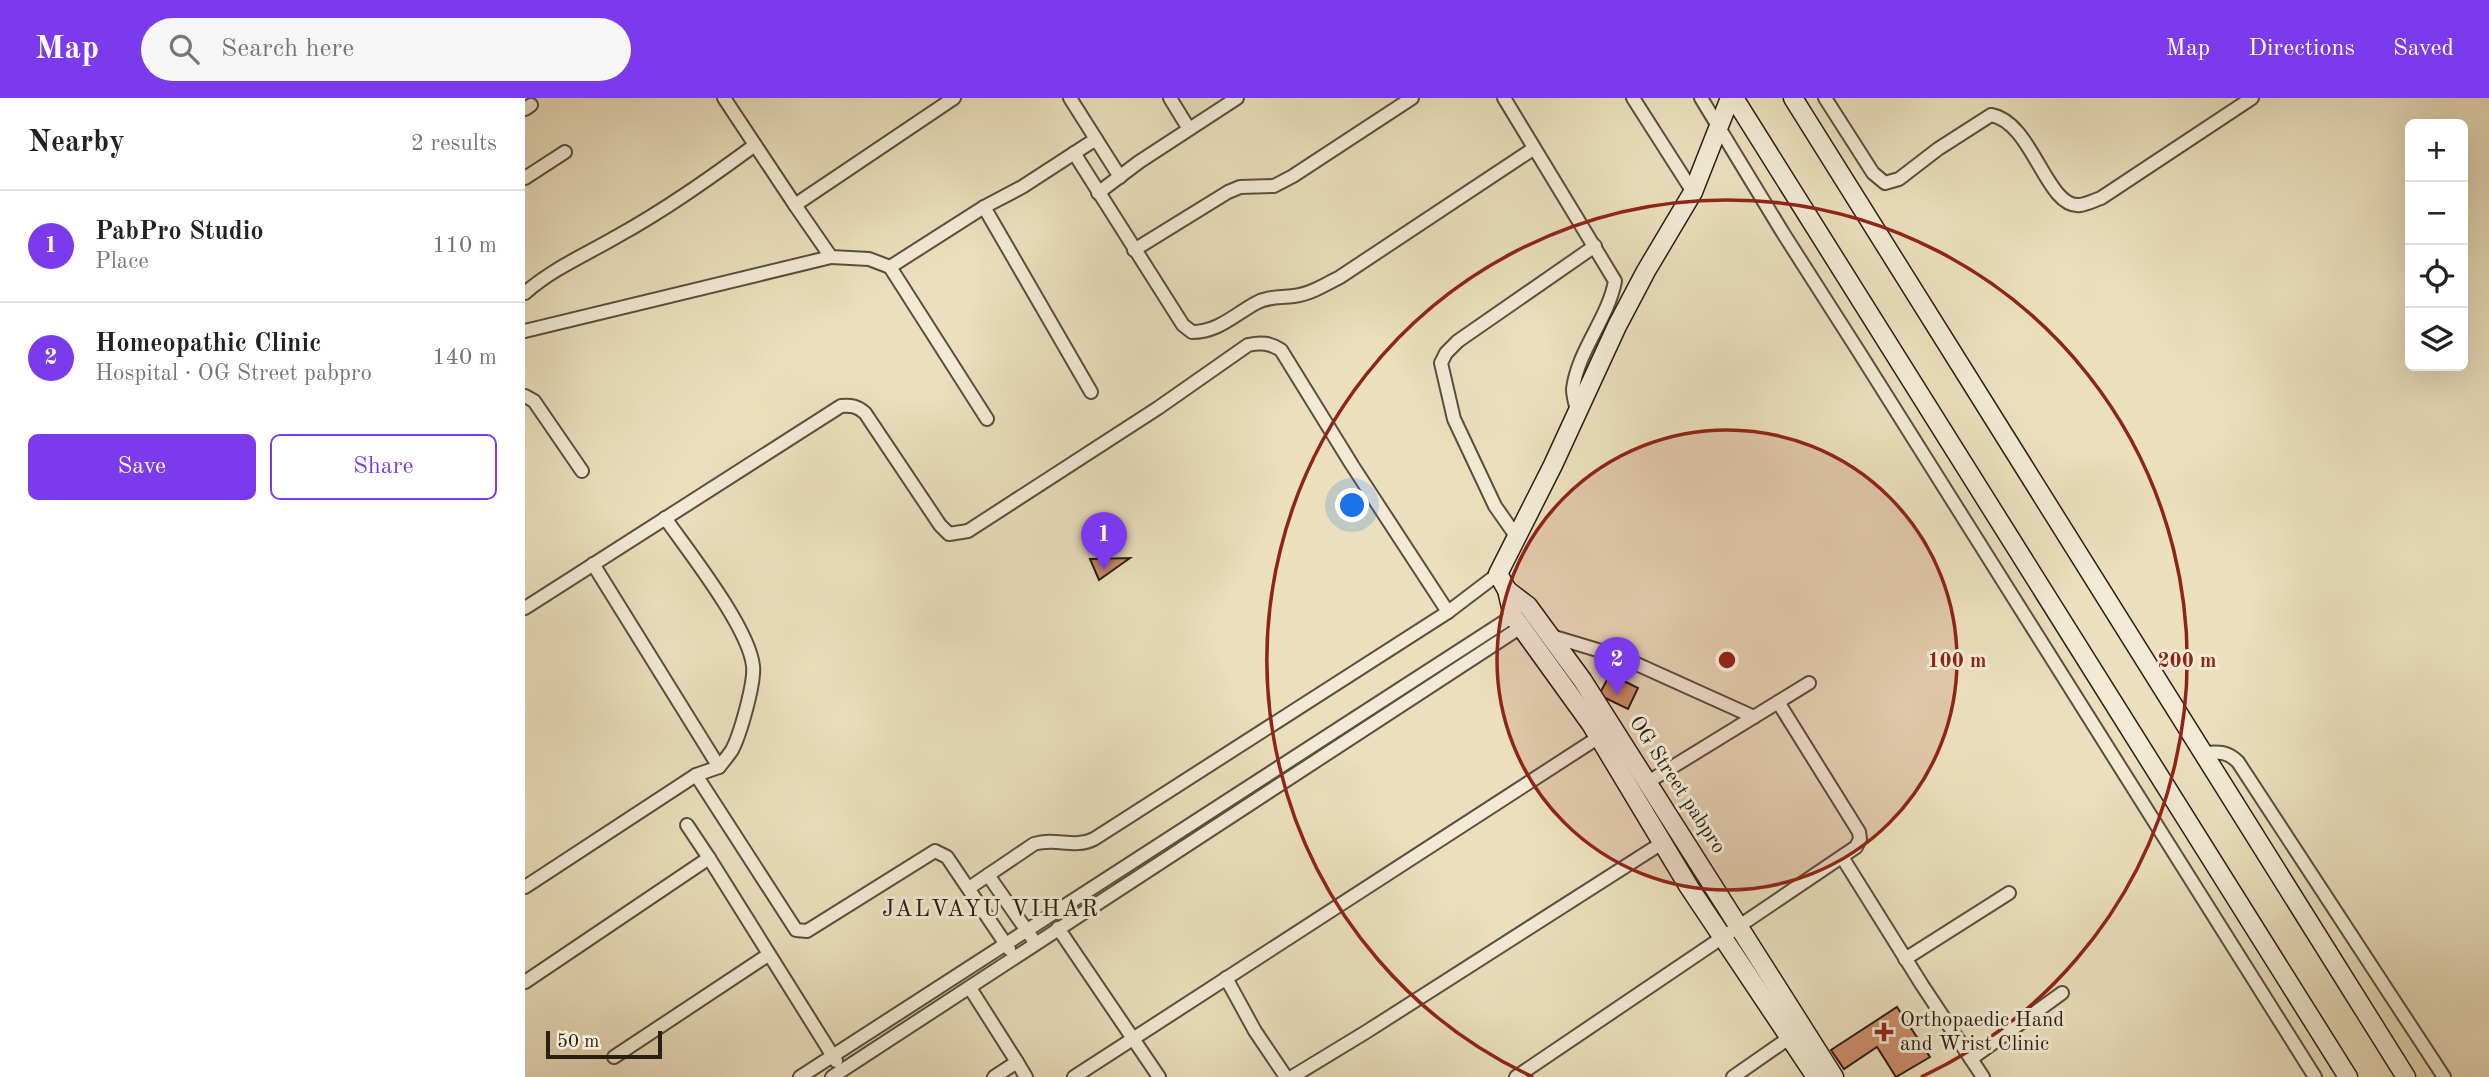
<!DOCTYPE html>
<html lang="en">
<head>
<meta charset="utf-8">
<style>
  :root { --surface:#fff; --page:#f6f6f6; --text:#222; --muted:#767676; --line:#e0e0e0; --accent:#7c3aed }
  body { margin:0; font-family:"Old Standard TT",serif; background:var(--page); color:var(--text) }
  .controls { position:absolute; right:21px; top:21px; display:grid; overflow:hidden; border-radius:10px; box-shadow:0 7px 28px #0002 }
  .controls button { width:63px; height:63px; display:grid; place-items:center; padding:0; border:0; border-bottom:2px solid var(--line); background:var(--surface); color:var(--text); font:35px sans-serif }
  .scale { position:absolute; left:21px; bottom:18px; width:116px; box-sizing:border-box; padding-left:7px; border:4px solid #291f13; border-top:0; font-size:19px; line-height:24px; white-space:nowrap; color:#291f13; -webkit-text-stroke:5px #f2ead4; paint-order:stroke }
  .you { position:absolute; left:828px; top:408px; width:24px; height:24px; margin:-18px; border:5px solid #fff; border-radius:50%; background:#1a73e8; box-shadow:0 0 0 10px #1a73e833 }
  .badge { display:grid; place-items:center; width:46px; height:46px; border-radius:50%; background:var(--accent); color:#fff; font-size:23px; font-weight:700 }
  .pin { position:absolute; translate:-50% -58px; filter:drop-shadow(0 2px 4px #0008) }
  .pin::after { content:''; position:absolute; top:37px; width:24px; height:21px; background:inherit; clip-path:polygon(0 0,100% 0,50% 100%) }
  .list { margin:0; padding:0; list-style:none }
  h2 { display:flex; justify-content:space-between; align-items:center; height:91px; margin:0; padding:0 28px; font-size:30px }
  h2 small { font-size:23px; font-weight:400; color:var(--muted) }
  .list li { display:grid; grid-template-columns:46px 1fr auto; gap:21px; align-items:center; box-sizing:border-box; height:112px; padding:0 28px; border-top:2px solid var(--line) }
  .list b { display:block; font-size:26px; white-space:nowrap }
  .list p { margin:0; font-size:23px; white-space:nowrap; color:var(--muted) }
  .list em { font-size:23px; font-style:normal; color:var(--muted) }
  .actions { display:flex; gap:14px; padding:21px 28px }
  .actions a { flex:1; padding:16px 0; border:2px solid var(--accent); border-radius:10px; text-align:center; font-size:24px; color:var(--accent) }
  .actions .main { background:var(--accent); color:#fff }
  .icon { flex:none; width:38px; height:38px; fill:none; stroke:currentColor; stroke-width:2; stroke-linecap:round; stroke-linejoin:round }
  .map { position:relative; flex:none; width:1964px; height:979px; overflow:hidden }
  header { display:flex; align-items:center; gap:42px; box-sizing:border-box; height:98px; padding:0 35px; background:var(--accent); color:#fff }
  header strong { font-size:33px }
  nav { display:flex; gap:38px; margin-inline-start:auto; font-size:24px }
  .search { width:490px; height:63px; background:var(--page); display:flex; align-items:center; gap:18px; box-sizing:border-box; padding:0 24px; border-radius:38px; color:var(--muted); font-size:26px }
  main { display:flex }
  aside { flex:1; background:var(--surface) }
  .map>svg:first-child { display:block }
  .building { fill:#cc8e6a; stroke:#291f13; stroke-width:2 }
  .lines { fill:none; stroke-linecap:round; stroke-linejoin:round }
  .street-casing { stroke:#5a4f3e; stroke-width:16 }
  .secondary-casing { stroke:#291f13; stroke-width:21 }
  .street { stroke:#f2ead4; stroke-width:12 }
  .secondary { stroke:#f2ead4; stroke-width:18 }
  .ring { fill:none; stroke:#8f2418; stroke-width:3.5 }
  .poi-dot { fill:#8f2418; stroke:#f2ead4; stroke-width:2.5 }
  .labels { text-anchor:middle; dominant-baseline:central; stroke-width:6; stroke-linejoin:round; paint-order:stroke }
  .street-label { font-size:21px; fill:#291f13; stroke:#f2ead4 }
  .poi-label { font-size:21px; fill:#291f13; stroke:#f2ead4; text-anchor:start }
  .neighbourhood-label { font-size:23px; letter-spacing:2px; fill:#291f13; stroke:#f2ead4 }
  .centre { fill:#8f2418; stroke:#f2ead4; stroke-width:3.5 }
  .ring-label { font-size:21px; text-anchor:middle; font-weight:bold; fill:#8f2418; stroke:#f2ead4; stroke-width:6; stroke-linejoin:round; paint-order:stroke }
</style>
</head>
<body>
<header>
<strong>Map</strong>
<div class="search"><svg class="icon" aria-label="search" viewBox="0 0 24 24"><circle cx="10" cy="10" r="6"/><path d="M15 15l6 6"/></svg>Search here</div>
<nav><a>Map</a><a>Directions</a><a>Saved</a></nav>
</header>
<main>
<aside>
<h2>Nearby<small>2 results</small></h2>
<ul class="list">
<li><span class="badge">1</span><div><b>PabPro Studio</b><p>Place</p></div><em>110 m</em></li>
<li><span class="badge">2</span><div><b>Homeopathic Clinic</b><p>Hospital · OG Street pabpro</p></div><em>140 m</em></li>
</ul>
<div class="actions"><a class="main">Save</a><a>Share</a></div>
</aside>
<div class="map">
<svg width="1964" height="979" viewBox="0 0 1964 979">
  <rect width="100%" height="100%" fill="#ebdfbd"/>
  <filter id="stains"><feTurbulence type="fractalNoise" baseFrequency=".00286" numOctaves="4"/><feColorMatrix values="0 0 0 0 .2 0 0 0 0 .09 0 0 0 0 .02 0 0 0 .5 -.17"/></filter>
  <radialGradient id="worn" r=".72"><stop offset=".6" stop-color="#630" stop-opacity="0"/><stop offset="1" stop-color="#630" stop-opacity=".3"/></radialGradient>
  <!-- building -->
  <g class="building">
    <polygon points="605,460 574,482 565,461"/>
    <polygon points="1085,576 1113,590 1103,611 1074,597"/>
    <polygon points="1372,909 1405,959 1371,979 1352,949 1319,971 1306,952"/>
  </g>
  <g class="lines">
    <!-- street casing -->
    <g class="street-casing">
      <g id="street">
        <polyline points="199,0 270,107 429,0"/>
        <polyline points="545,0 595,79"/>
        <polyline points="645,0 664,31"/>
        <path d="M979,0L1090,183C1083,221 1053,252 1048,291C1048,298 1050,305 1052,312"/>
        <polyline points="1108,0 1168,94"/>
        <polyline points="1176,0 1258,135 1334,254 1790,979"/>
        <path d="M1300,0L1348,75L1360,85L1374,81L1413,51L1466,17C1508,24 1521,111 1555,107C1562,106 1570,102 1576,100L1727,0"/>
        <polyline points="0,11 6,7"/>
        <path d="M549,55L658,227L667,234C693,234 709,217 731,205C744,198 755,200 769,198C785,196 800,187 815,179L1008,51"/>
        <polyline points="0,80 40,54"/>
        <polyline points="573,95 614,64 712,0"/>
        <polyline points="270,107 306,159 344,161 365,169"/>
        <polyline points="459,109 566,294"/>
        <polyline points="609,152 703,94 715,89 749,88 768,78 887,0"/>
        <path d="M0,195C27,171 60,157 91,139C140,112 185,80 230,47"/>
        <polyline points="0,233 306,159"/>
        <polyline points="0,298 9,303 57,373"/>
        <polyline points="462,321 365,169 459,109 497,89 571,41"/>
        <path d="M140,420C164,454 224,530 228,568C230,585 215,637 207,652C203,658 198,664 194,669"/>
        <polyline points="991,438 970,408 929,321 916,265 921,255 933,243 1070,148"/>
        <polyline points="68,466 194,669 171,677"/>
        <path d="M0,510L316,308C326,307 332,308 340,315L415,427L424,436L443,433L633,310L723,247C736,244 745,245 756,252L827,367L923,514"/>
        <polyline points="1026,538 1096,559 1229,619"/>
        <path d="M1678,655C1694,654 1702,653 1713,664L1919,979"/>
        <polyline points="1123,684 1284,585"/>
        <polyline points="162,727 184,760"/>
        <polyline points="1317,759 1397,887 1458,979"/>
        <polyline points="463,777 507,840"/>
        <polyline points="0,789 171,677 271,832 282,833 410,753 422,759 484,851"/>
        <path d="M444,790L509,746C531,739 549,751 569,741L923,514L973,476"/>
        <polyline points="533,830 634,979"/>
        <polyline points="1380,861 1484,795"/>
        <polyline points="701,880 730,933 761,979"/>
        <polyline points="0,884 184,760 311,963"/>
        <polyline points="445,890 492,964 469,979"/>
        <polyline points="89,959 243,857"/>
        <polyline points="1446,961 1537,895"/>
        <polyline points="492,964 501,979"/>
        <polyline points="275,979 988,518"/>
        <polyline points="307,979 996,529"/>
        <polyline points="549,979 1074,639"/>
        <polyline points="767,979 841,934 1137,745"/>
        <polyline points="991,979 1331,749 1335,741 1334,734 1253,604"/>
        <polyline points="1208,979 1264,940"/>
      </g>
    </g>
    <!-- secondary casing -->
    <g class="secondary-casing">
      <g id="secondary">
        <polyline points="1205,0 1168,94 1121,173 1092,228 1028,367 973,476 982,492 988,518 1066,626 1164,789 1291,979"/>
        <polyline points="1209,0 1823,979"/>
        <polyline points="1268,0 1881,979"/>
        <polyline points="982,492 1003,508 1058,583 1309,979"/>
      </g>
    </g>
    <!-- street -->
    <use href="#street" class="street"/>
    <!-- secondary -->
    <use href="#secondary" class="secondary"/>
  </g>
  <!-- distance rings -->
  <circle cx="1202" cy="562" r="230" fill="#8f2418" fill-opacity=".12"/>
  <g class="ring">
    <circle cx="1202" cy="562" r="230"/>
    <path d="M1008 979A460 460 0 1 1 1396 979"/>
  </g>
  <!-- markers -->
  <path class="poi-dot" d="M1355.5 923.5h7v7h7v7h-7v7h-7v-7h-7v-7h7z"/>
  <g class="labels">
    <!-- street labels -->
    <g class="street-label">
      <text transform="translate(1152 687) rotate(57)">OG Street pabpro</text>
    </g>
    <!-- poi labels -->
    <g class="poi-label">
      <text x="1375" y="922">Orthopaedic Hand<tspan x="1375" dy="24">and Wrist Clinic</tspan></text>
    </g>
    <!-- neighbourhood labels -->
    <g class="neighbourhood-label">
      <text x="466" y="811">JALVAYU VIHAR</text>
    </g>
  </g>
  <circle cx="1202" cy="562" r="10" class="centre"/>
  <g class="ring-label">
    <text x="1432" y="569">100 m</text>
    <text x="1662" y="569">200 m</text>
  </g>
  <rect width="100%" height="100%" filter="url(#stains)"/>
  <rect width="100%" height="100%" fill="url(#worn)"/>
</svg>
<div class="controls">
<button>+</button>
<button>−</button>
<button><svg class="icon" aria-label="locate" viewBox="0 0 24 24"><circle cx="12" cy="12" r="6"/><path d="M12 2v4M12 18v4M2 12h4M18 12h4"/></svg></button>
<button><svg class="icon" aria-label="layers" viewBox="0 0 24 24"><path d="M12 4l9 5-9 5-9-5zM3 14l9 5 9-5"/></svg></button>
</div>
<div class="scale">50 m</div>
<div class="you"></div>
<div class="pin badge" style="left:579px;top:472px">1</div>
<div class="pin badge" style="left:1092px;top:597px">2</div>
</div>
</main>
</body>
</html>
